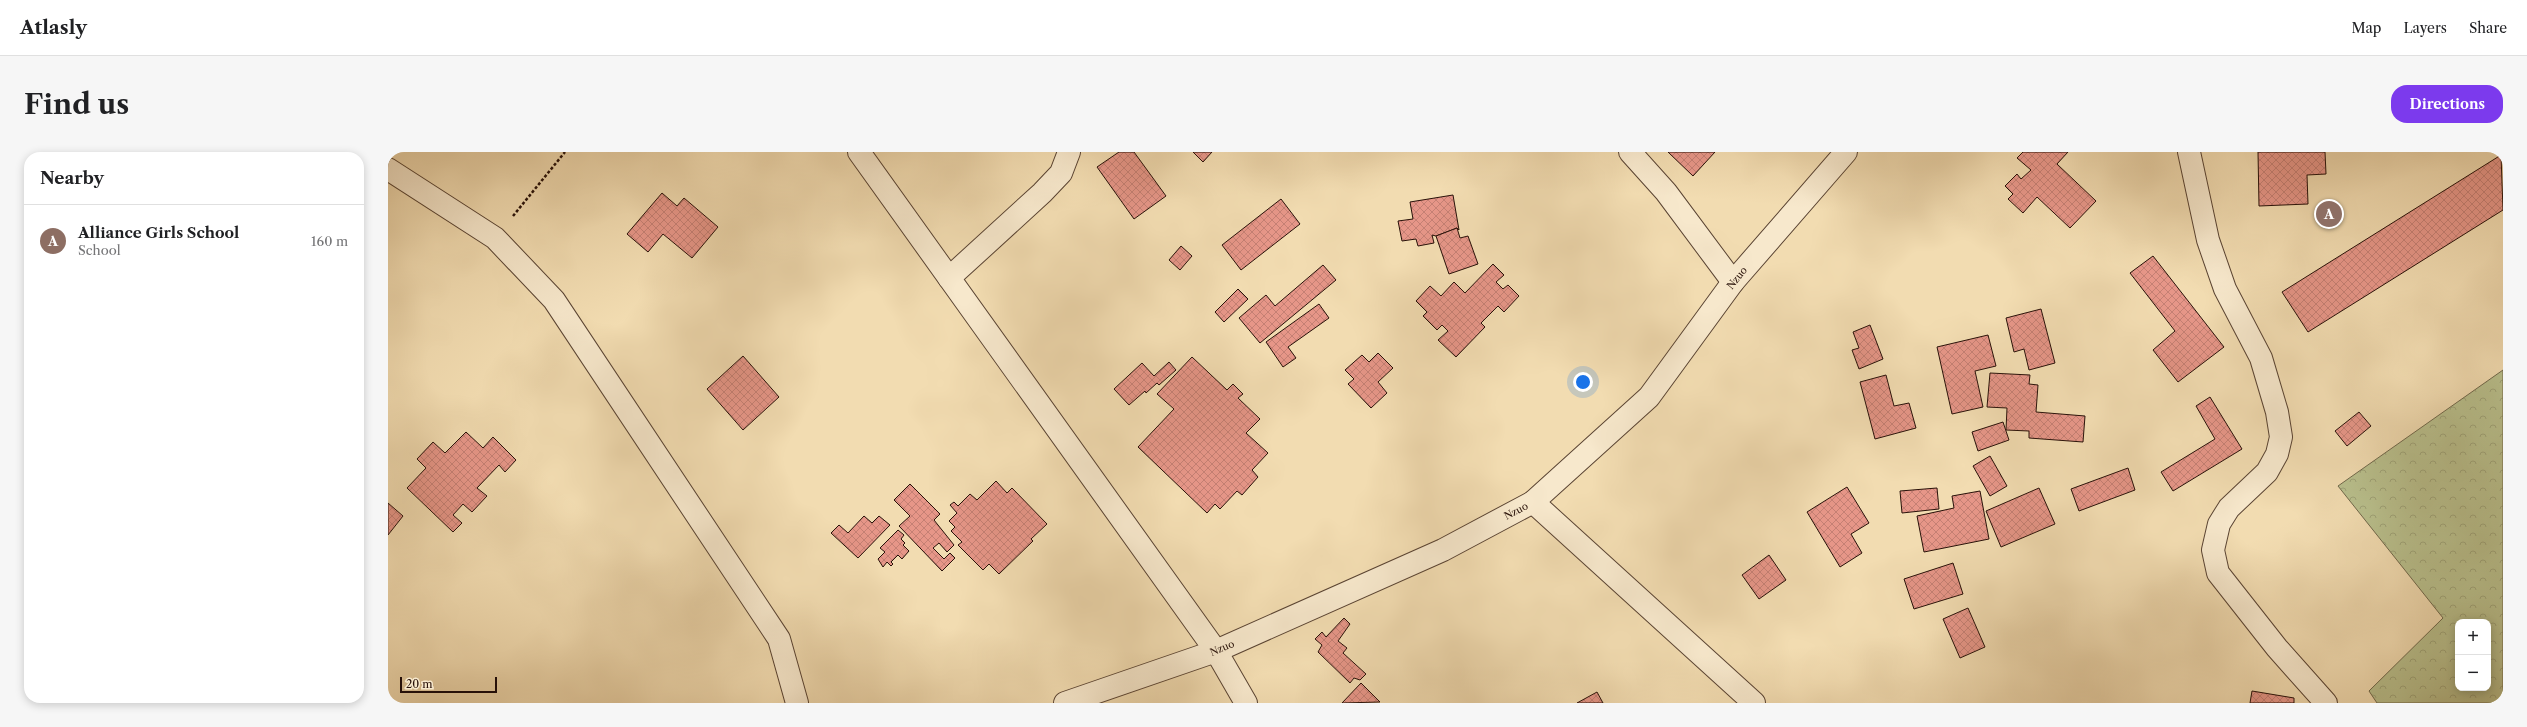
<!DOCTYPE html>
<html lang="en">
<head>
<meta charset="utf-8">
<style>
  :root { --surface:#fff; --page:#f6f6f6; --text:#202124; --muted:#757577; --line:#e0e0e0; --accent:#7c3aed }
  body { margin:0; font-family:"Libre Caslon Text",serif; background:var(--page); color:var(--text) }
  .controls { position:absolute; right:12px; bottom:12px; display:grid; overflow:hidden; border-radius:8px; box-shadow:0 2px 10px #0003 }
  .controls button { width:36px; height:36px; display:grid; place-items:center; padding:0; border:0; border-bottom:1px solid var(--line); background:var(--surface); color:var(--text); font:20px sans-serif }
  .scale { position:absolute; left:12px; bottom:10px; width:97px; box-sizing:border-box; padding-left:4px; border:2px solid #281109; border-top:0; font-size:11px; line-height:14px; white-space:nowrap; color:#281109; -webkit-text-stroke:3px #f7e8cc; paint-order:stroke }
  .you { position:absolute; left:1195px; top:230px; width:14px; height:14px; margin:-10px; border:3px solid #fff; border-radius:50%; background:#1a73e8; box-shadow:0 0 0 6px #1a73e833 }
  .badge { display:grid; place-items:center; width:26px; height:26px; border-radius:50%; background:var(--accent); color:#fff; font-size:13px; font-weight:700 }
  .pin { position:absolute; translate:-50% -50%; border:2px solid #fff; box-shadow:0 1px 4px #0006 }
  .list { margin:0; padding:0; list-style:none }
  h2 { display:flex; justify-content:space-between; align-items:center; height:52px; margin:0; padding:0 16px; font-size:17px }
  h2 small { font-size:13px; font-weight:400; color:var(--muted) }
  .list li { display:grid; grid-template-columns:26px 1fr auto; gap:12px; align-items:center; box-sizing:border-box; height:72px; padding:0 16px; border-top:1px solid var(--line) }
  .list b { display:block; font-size:15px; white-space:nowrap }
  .list p { margin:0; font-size:13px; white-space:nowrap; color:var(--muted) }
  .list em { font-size:13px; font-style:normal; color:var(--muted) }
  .map { position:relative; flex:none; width:2115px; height:551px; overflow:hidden; border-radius:16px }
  header { display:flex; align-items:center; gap:24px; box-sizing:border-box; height:56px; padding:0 20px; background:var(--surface); border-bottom:1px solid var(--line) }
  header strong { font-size:19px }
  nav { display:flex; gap:22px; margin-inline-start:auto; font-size:14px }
  .intro { display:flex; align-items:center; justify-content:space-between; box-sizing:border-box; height:96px; padding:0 24px }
  h1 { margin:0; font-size:28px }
  .button { padding:10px 18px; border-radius:16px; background:var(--accent); color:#fff; font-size:14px; font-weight:700 }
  main { display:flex; gap:24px; padding:0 24px }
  aside { flex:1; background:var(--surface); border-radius:16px; box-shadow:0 2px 10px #0003 }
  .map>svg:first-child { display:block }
  .forest { fill:url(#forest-crowns); stroke:#70684b; fill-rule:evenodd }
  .building { fill:url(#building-cross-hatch); stroke:#281109 }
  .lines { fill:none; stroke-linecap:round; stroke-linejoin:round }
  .minor-casing { stroke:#5a4433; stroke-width:24 }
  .path { stroke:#281109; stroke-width:2.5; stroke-dasharray:3 2; stroke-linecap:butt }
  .minor { stroke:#f7e8cc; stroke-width:22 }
  .labels { text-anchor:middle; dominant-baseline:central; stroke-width:3; stroke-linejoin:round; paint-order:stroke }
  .street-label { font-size:10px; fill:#281109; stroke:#f7e8cc }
</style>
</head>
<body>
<header>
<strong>Atlasly</strong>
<nav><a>Map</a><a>Layers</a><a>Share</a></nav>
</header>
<div class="intro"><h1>Find us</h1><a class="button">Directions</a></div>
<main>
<aside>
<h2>Nearby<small></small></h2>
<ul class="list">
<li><span class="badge" style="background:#8d6e63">A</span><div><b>Alliance Girls School</b><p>School</p></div><em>160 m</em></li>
</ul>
</aside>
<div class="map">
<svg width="2115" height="551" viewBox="0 0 2115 551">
  <defs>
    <pattern id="forest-crowns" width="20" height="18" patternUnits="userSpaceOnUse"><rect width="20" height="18" fill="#b9c08d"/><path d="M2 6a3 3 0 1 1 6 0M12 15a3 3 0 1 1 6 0" fill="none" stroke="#9fa478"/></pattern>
    <pattern id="building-cross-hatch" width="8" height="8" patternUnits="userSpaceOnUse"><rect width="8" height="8" fill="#e69688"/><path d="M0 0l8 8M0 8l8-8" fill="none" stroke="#c58074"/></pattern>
  </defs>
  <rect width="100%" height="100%" fill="#f2dcb1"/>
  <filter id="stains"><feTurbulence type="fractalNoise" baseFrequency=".005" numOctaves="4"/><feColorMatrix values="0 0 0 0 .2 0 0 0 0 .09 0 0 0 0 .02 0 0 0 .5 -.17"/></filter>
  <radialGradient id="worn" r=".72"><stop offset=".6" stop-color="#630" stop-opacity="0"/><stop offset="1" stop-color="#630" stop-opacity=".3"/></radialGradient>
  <!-- forest -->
  <path class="forest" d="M2115,218V551H1989L1981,539L2055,466L1950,334ZM2070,470H2100V536H2070Z"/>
  <!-- building -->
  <g class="building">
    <polygon points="731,0 746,0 778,44 746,67 709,15"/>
    <polygon points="805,0 824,0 815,10"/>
    <polygon points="1280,0 1327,0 1305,24"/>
    <polygon points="1635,0 1680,0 1669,12 1708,49 1682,76 1649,45 1635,61 1620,47 1625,42 1617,34 1629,22 1633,27 1643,18 1629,6"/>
    <polygon points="1870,0 1937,0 1938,22 1919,23 1920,52 1871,54"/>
    <polygon points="2113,3 2115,58 1920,180 1894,140"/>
    <polygon points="274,41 289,54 296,46 330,75 304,106 275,82 260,100 239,82"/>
    <polygon points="1065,43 1071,78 1069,76 1048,84 1044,83 1046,91 1030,94 1028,87 1014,89 1010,69 1025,67 1022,50"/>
    <polygon points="893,47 912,72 853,118 834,93"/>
    <polygon points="1069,76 1072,86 1080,84 1090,112 1061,122 1048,84"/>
    <polygon points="793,94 804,104 792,118 781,108"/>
    <polygon points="1765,104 1836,195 1790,230 1765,198 1787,179 1742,121"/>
    <polygon points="1105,112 1116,123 1108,130 1115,137 1120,133 1131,144 1116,160 1110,154 1093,171 1097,175 1068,205 1050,188 1060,179 1054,173 1049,178 1035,164 1039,160 1028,149 1042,134 1053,144 1066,130 1077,141"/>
    <polygon points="935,113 948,128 872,191 851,166 878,143 887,154"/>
    <polygon points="850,137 860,147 836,170 827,160"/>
    <polygon points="931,152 941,166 900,195 908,206 895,215 878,190"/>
    <polygon points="1653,157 1667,211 1641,218 1636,197 1626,200 1618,166"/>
    <polygon points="1482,173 1495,207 1471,217 1464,198 1471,196 1465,180"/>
    <polygon points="1600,183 1608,214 1587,219 1595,255 1564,262 1549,195"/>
    <polygon points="990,201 1005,216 990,230 999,241 983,256 960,232 966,227 957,218 974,203 981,210"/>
    <polygon points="355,204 391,245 355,278 319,237"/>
    <polygon points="804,205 839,238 845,232 855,242 850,246 872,267 858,281 880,301 864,318 870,325 854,343 849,339 832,357 827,352 819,361 750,295 786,257 769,242"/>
    <polygon points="781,210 788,218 771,233 769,231 758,241 757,239 741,253 726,237 754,211 766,224"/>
    <polygon points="1602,221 1642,223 1641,232 1650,233 1648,260 1697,264 1695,290 1641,286 1641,279 1618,278 1619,256 1599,255"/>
    <polygon points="1498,223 1506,254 1521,251 1528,276 1487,287 1472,230"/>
    <polygon points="1822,245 1854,297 1785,339 1773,320 1827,287 1808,254"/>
    <polygon points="1971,260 1983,274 1959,294 1947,279"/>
    <polygon points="1615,270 1621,288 1590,299 1584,280"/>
    <polygon points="78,280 95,296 105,285 128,308 117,320 111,313 89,336 99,344 84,360 75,352 65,363 74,371 65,380 19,336 38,316 29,307 45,290 57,301"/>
    <polygon points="1602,304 1619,334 1602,344 1585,314"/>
    <polygon points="1740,316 1747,338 1691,359 1683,337"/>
    <polygon points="608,329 619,341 624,336 659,372 643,387 645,389 611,422 601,412 595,418 570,393 574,390 563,379 567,375 561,369 569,361 562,353 566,350 570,354 582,342 589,348"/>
    <polygon points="522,332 552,362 546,368 566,393 559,400 551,391 545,396 556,407 562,401 567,406 554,419 511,374 522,364 506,348"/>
    <polygon points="1459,335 1481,371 1463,382 1474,401 1452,415 1419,360"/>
    <polygon points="1549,336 1551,357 1514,361 1512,339"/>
    <polygon points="1651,336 1667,372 1613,395 1598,359"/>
    <polygon points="1592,339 1601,387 1536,400 1529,364 1566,356 1564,344"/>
    <polygon points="0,351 15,364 0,383"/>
    <polygon points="476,364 484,371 491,364 502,373 470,406 443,381 451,373 460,381"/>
    <polygon points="510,378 516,383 513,387 517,391 515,393 521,399 514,407 510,403 503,410 505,412 503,414 499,410 495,415 490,407 497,400 492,396"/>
    <polygon points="1381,403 1398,428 1371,447 1354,423"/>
    <polygon points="1565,411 1575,442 1526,457 1516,427"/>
    <polygon points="1580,456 1597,495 1572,506 1555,467"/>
    <polygon points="956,466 962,472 950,489 959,496 955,501 978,522 972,528 966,526 962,531 930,500 934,493 927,487 934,480 938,485"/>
    <polygon points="973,531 992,550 954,551"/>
    <polygon points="1864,539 1906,546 1906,551 1862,551"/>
    <polygon points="1209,540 1215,551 1189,551"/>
  </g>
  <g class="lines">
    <!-- minor casing -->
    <g class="minor-casing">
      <g id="minor">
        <polyline points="471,0 828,499 858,551"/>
        <polyline points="1242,0 1278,40 1345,130"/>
        <polyline points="1801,0 1820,88 1837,137 1873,206 1889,260 1893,285 1889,302 1879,320 1841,356 1831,372 1825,398 1830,421 1889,496 1938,551"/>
        <polyline points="0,17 107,86 166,148 391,487 409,551"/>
        <polyline points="561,126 654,41 673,21 681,0"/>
        <polyline points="1145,350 1366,551"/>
        <polyline points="677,551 828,499 1055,398 1145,350 1261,245 1345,130 1458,0"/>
      </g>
    </g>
    <!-- path -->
    <polyline class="path" points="125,64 177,0"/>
    <!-- minor -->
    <use href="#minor" class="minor"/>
  </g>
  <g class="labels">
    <!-- street labels -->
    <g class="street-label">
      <text transform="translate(1349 126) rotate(-51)">Nzuo</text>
      <text transform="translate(1128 359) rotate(-28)">Nzuo</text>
      <text transform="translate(834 496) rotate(-23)">Nzuo</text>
    </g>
  </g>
  <rect width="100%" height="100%" filter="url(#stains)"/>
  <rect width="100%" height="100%" fill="url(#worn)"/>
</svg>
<div class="controls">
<button>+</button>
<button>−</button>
</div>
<div class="scale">20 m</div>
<div class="you"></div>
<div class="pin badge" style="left:1941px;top:62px;background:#8d6e63">A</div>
</div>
</main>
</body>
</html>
